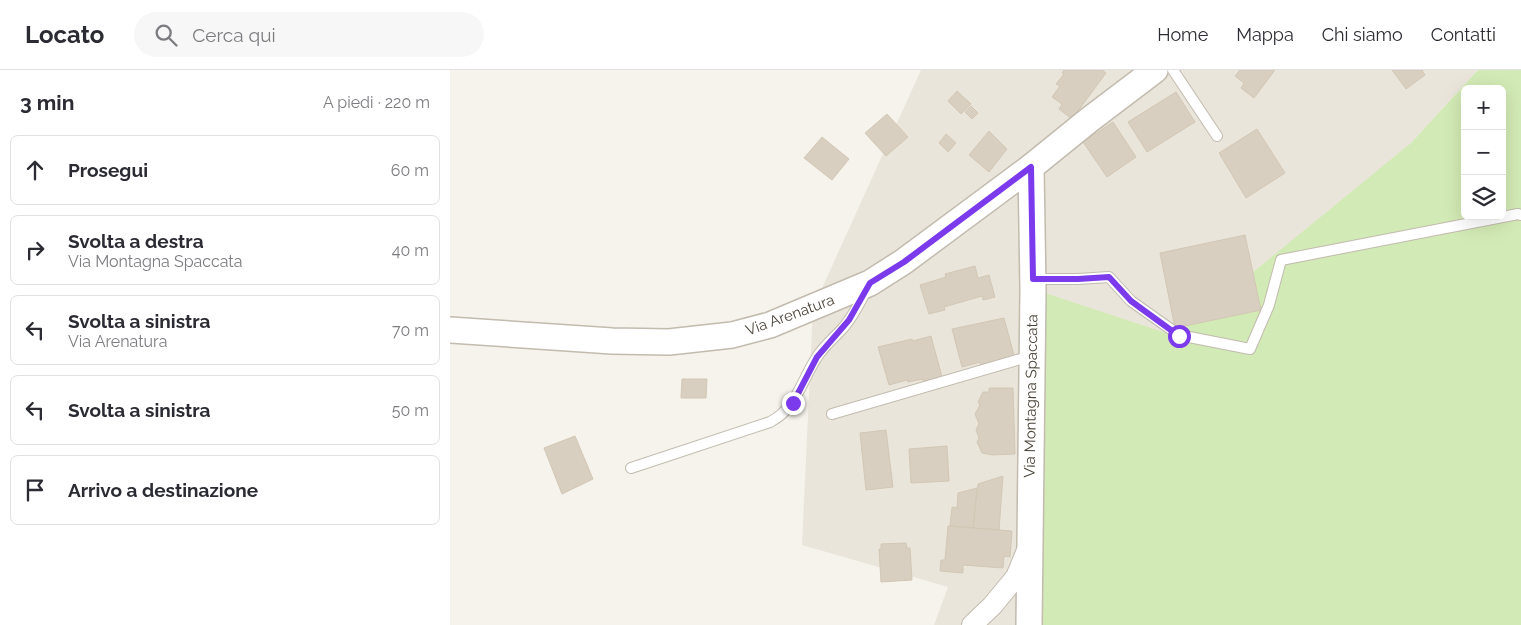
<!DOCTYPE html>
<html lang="it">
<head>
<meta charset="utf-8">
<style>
  :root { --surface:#fff; --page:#f7f7f7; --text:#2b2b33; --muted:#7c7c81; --line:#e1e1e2 }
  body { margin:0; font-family:Raleway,sans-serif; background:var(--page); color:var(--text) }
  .controls { position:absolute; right:15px; top:15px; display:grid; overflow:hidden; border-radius:8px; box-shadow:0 5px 20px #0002 }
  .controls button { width:45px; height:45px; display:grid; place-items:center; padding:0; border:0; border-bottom:1px solid var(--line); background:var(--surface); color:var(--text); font:25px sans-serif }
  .stop { position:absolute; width:15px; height:15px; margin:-11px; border:4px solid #7c3aed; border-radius:50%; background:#fff }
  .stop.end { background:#7c3aed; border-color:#fff; box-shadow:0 1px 5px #0008 }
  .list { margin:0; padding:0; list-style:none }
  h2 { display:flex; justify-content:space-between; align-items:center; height:65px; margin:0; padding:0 20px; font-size:21px }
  h2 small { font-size:16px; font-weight:400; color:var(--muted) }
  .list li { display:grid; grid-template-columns:32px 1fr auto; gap:15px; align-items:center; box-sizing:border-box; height:70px; margin:0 10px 10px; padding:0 10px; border:1px solid var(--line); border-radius:8px }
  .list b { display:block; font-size:19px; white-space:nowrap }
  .list p { margin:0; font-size:16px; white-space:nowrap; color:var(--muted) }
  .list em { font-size:16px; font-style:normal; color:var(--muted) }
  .icon { flex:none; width:28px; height:28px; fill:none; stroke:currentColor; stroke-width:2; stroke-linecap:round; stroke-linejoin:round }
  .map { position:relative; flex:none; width:1071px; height:555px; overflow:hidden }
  header { display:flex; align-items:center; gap:30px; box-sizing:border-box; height:70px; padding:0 25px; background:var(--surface); border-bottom:1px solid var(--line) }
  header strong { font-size:24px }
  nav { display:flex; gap:28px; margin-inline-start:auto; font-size:18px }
  .search { width:350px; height:45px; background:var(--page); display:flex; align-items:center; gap:12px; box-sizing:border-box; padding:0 18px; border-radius:28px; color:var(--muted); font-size:19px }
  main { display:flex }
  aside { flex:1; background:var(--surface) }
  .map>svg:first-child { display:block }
  .residential { fill:#eae5da }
  .green { fill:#d2eab5; fill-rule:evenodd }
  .building { fill:#d8cfc1; stroke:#d3c7b4 }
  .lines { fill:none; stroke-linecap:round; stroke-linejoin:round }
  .service-casing { stroke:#c2bbae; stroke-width:12 }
  .minor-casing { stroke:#c2bbae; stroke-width:22 }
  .tertiary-casing { stroke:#c2bbae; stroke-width:28 }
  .service { stroke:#fff; stroke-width:10 }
  .minor { stroke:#fff; stroke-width:20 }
  .tertiary { stroke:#fff; stroke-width:25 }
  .route { stroke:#7c3aed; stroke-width:6 }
  .labels { text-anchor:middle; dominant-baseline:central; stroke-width:4.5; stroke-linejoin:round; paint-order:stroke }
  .street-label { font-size:15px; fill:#4b4439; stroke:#fff }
</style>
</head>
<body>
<header>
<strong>Locato</strong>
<div class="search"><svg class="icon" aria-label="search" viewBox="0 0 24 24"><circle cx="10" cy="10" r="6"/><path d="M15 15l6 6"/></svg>Cerca qui</div>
<nav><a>Home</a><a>Mappa</a><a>Chi siamo</a><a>Contatti</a></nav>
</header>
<main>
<aside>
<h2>3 min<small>A piedi · 220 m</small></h2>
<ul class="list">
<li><svg class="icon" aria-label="ahead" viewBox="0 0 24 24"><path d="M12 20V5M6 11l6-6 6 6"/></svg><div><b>Prosegui</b></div><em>60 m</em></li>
<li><svg class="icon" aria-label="right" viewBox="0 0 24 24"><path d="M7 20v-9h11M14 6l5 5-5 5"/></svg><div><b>Svolta a destra</b><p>Via Montagna Spaccata</p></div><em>40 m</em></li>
<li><svg class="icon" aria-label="left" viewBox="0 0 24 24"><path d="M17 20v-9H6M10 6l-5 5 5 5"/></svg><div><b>Svolta a sinistra</b><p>Via Arenatura</p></div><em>70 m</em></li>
<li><svg class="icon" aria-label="left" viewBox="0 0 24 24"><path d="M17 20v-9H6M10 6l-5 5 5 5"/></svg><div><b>Svolta a sinistra</b></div><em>50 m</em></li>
<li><svg class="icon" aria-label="arrive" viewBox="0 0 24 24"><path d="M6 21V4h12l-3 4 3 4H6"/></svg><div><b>Arrivo a destinazione</b></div></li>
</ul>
</aside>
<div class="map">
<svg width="1071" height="555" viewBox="0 0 1071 555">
  <rect width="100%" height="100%" fill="#f6f3ec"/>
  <!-- residential -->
  <polygon class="residential" points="471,0 1028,0 961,73 583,555 484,555 498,517 352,475 363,238"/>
  <!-- green -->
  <path class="green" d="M1028,0H1071V555H579L583,219L725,266L961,73ZM1015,19H1052V146H1015Z"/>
  <!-- building -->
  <g class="building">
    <polygon points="614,0 652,0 656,3 622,49 609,39 612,34 602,27 610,16 606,14 614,4 612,3"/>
    <polygon points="790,0 825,0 804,28 791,18 794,13 785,6"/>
    <polygon points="942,0 972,0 975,5 956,19"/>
    <polygon points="507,21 521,34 511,44 498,31"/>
    <polygon points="726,22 745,52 697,82 678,52"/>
    <polygon points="521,36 528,43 522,49 515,42"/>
    <polygon points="437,44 458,67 436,86 415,63"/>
    <polygon points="663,52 686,87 657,107 633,72"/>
    <polygon points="807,59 835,103 796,128 769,83"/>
    <polygon points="539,61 557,79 539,102 519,85"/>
    <polygon points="496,64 506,73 498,82 489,73"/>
    <polygon points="372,67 399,89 382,110 354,88"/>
    <polygon points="795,165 811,240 725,258 710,183"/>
    <polygon points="525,196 528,208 539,205 545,227 533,230 532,226 494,237 495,240 479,244 470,215 496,207 495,204"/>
    <polygon points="554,248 565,289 546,294 546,291 530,295 530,292 512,297 502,259"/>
    <polygon points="481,266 492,307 473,311 473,309 458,312 457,310 439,315 428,277 462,269 463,271"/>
    <polygon points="232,309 257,309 256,328 231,328"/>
    <polygon points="539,318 563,318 565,384 542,385 532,383 527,372 529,368 526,360 529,354 525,344 530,335 528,332 533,322 539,322"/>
    <polygon points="436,360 443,417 416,420 410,363"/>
    <polygon points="125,366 143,409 112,424 94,378"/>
    <polygon points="497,376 499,411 461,413 459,379"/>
    <polygon points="553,406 549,460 523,458 528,414"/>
    <polygon points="527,418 523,458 500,456 502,437 507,438 508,423"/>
    <polygon points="498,456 562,461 560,487 554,486 553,498 513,495 513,503 490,501 491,490 495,490"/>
    <polygon points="456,473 457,478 460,478 462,510 431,512 429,479 431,479 431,474"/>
  </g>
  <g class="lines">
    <!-- service casing -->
    <g class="service-casing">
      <g id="service">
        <polyline points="723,0 767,66"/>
        <polyline points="584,209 628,209 659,207 681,231 729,265 800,279 819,235 831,190 1068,144 1071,145"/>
        <polyline points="382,344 581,286"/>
        <path d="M181,398L320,352C347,338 351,311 367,287C374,276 384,268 393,258C403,247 410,232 417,219"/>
      </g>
    </g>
    <!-- minor casing -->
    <g class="minor-casing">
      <polyline id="minor" points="522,555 542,536 566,507 578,478"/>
    </g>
    <!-- tertiary casing -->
    <g class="tertiary-casing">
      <g id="tertiary">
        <polyline points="0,260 162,271 219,272 282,265 320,255 420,213 453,192 581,97 639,50 705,0"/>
        <polyline points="579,555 583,219 581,97"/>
      </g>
    </g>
    <!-- service -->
    <use href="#service" class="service"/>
    <!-- minor -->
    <use href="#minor" class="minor"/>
    <!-- tertiary -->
    <use href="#tertiary" class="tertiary"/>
  </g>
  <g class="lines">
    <!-- route -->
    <polyline class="route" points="343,333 367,287 399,250 420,213 454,192 581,97 583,209 628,209 659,207 681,231 729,266"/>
  </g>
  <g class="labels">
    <!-- street labels -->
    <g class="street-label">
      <text transform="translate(340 245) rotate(-20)">Via Arenatura</text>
      <text transform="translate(581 326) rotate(-89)">Via Montagna Spaccata</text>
    </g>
  </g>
</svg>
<div class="controls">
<button>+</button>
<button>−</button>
<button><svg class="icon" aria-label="layers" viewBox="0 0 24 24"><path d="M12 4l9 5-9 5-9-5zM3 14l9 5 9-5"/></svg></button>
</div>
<div class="stop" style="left:729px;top:266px"></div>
<div class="stop end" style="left:343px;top:333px"></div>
</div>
</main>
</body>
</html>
